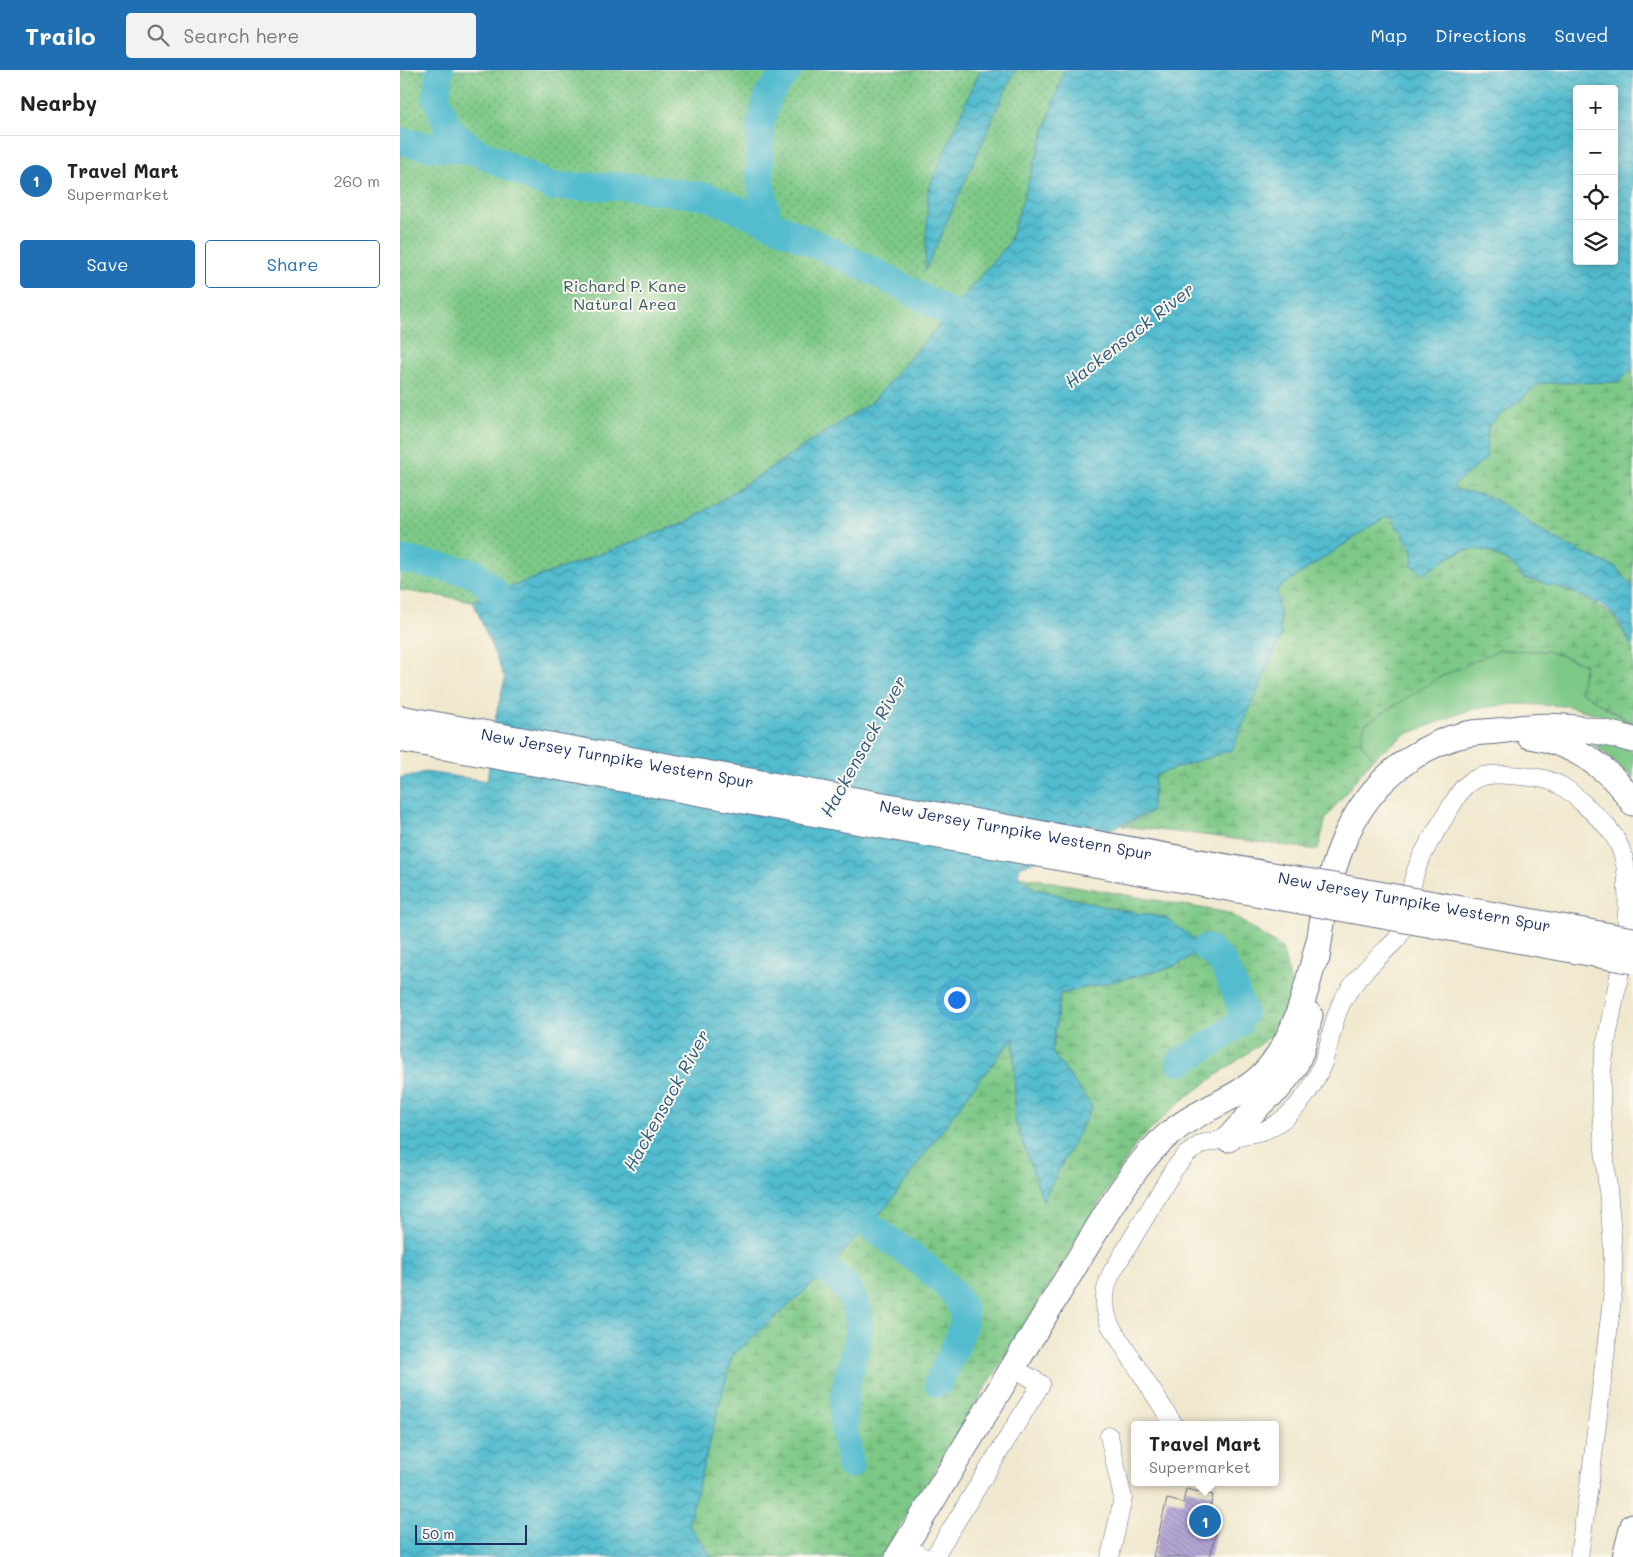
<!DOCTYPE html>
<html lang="en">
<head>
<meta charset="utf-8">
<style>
  :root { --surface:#fff; --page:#f2f2f2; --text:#222; --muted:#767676; --line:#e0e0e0; --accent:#1f6fb2 }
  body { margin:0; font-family:Mali,sans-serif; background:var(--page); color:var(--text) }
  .controls { position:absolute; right:15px; top:15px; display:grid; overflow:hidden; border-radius:5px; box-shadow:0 2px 12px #0003 }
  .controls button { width:45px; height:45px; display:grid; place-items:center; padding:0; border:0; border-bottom:1px solid var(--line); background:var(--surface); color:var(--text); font:25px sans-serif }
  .scale { position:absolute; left:15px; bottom:12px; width:112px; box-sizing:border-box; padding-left:5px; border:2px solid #1b2f5e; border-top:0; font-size:14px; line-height:18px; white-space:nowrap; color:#1b2f5e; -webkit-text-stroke:4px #fbf7ec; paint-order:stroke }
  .you { position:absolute; left:556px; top:929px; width:18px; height:18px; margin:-12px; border:4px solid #fff; border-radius:50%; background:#1a73e8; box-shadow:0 0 0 8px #1a73e833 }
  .badge { display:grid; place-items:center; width:32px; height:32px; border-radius:50%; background:var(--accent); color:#fff; font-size:16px; font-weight:700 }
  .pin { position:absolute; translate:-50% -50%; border:2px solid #fff; box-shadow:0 1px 5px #0006 }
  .popup { position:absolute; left:731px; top:1351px; width:148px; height:65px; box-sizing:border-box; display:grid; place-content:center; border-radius:5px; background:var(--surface); filter:drop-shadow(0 1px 4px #0005); font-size:16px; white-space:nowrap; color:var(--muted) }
  .popup b { font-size:19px; color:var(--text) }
  .popup::after { content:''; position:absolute; left:50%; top:100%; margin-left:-10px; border:10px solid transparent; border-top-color:var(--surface) }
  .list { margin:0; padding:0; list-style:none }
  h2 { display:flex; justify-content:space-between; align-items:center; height:65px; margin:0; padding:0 20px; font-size:21px }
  h2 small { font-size:16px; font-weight:400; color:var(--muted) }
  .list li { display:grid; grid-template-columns:32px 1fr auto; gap:15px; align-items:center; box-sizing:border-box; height:90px; padding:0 20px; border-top:1px solid var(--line) }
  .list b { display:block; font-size:19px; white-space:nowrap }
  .list p { margin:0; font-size:16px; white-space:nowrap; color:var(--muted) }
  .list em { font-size:16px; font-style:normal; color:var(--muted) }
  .actions { display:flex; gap:10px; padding:15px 20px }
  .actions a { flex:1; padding:11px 0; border:1px solid var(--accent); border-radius:5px; text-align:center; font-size:18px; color:var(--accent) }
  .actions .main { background:var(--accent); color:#fff }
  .icon { flex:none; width:28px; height:28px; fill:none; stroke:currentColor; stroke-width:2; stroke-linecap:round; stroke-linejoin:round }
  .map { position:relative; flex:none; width:1233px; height:1487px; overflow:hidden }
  header { display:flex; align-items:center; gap:30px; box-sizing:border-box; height:70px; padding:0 25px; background:var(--accent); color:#fff }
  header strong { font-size:24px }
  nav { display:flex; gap:28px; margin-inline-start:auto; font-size:18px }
  .search { width:350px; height:45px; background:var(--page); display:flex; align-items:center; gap:12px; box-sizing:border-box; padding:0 18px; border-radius:5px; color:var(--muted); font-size:19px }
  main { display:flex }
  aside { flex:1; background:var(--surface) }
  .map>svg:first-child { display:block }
  .green { fill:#7bc886; stroke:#4b7c72 }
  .wetland { fill:url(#wetland-marsh); stroke:#4b7c72 }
  .park { fill:url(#park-dots); stroke:#4b7c72 }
  .water { fill:url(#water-waves); stroke:#367696; fill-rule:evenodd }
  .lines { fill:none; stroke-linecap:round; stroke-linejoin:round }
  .river { stroke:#52bccf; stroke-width:28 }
  .building { fill:url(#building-back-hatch) }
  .minor-casing { stroke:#667085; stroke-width:19 }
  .highway-casing { stroke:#667085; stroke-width:27 }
  .minor { stroke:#fff; stroke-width:18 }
  .highway { stroke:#fff; stroke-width:25 }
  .highway-bridge-casing { stroke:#667085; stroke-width:27; stroke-linecap:butt }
  .highway-bridge { stroke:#fff; stroke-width:25 }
  .labels { text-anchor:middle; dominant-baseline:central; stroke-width:4; stroke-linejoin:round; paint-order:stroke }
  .park-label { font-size:16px; fill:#385d6a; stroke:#fbf7ec }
  .street-label { font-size:16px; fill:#1b2f5e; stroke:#fbf7ec }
  .water-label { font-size:18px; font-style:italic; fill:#2c5980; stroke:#fbf7ec }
</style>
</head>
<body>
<header>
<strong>Trailo</strong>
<div class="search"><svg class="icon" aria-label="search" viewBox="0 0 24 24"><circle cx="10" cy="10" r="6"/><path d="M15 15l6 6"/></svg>Search here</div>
<nav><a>Map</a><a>Directions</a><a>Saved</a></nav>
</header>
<main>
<aside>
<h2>Nearby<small></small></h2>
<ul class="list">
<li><span class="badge">1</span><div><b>Travel Mart</b><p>Supermarket</p></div><em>260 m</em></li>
</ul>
<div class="actions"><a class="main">Save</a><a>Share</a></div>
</aside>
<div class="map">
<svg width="1233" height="1487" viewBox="0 0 1233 1487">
  <defs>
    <pattern id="wetland-marsh" width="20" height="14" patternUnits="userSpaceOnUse" patternTransform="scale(1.25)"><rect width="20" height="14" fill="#7bc886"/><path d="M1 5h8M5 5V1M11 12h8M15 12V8" fill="none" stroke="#64a371"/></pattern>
    <pattern id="park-dots" width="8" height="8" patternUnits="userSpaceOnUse" patternTransform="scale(1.25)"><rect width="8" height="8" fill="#7bc886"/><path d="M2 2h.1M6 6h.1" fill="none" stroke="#64a371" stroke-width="1.8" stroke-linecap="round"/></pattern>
    <pattern id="water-waves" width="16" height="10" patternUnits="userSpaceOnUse" patternTransform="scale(1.25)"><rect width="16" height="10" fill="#52bccf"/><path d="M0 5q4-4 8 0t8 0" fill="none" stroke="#4399ab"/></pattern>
    <pattern id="building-back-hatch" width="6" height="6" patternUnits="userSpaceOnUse" patternTransform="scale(1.25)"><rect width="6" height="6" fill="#b5a7d5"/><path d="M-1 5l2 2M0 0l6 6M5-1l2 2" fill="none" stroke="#9288b0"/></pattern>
  </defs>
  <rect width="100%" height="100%" fill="#fbf7ec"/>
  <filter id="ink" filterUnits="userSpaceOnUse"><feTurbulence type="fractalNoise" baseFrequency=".02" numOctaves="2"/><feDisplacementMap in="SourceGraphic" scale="10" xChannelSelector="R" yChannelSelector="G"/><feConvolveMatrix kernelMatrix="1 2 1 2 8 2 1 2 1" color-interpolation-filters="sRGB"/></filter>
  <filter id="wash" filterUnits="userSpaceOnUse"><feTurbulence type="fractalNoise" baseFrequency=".0096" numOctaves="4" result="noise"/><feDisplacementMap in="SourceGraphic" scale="20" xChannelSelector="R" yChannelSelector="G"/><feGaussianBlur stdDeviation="1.12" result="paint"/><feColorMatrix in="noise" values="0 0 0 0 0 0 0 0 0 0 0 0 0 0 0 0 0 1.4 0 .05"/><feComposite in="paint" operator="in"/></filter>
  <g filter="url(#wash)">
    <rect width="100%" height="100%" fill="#f0e8ce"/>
    <!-- green -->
    <g class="green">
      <polygon points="1099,580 1147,581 1185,594 1180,621 1230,653 1167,636 1118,634 1075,638 1004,665 973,688 961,672 964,654 1042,606"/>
      <polygon points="1187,668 1233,681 1233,708"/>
    </g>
    <!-- wetland -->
    <g class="wetland">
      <polygon points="1233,298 1233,517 1216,498 1168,476 1135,457 1105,436 1090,427 1055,419 1054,415 1086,388 1088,356 1140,313 1219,312"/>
      <path d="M985,447H994L997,458L1004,463L1011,474L1013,481L1012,496L1024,504C1041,492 1064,474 1085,481C1090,482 1095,485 1100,487C1110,492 1118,498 1123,508L1142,512L1182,526L1213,545L1233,578V654L1180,621L1185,594L1147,581L1099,580L1042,606L965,654L961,672L973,688L926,748L918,780L812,766L722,756L751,742L755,705L832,679L881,567L877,519Z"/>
      <polygon points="618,806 829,843 882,878 893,922 870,967 781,1031 736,1074 481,1487 312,1487 288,1454 332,1286 420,1207 487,1136 569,1023 614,967 615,1051 643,1130 692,1037 652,982 660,924 773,897 806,878 766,848 709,838 636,819"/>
    </g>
    <!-- park -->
    <polygon class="park" points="0,0 664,0 609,173 473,331 287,452 73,531 0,520"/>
    <!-- water -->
    <g class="water">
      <polygon points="580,0 617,0 610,10 525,201 528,120"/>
      <path d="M664,0H1233V298L1219,312L1140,313L1088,356L1086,388L1054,415L1055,419L1090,427L1105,436L1135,457L1168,476L1216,498L1233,517V578C1226,568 1221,552 1213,544C1195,527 1147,513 1123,508C1118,498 1110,492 1100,487C1095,485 1090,482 1085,481C1063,474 1041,492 1025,504L1012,496C1013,482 1015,477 1003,468L1004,463L997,458L993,447H985L877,519L881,567L832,680L755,705L751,742L620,797L618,806L636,819L709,838L766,848L806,878L773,897L660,924L652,982L692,1037L643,1130L615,1051L614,967L569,1023L487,1136L420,1207L332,1286L288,1454L312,1487H0V708L25,702L87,711L96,645L105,609L73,531L287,452L473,331L609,173ZM1177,19H1214V191H1177Z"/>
    </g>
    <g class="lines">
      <!-- river -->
      <g class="river">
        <polyline points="40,0 36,27 49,60 76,81 152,117 227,116 309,127 383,159 477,203 549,242"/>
        <polyline points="0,71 24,76 76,81"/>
        <polyline points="368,152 360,111 360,55 369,24 388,0"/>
        <polyline points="0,489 74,503 95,522"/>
        <polyline points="780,992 820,968 838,954 843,942 834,918 821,890 806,878"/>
        <path d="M468,1155C490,1170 555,1214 562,1238C564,1241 564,1249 563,1253C559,1274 546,1294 538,1313"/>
        <path d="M426,1200C433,1206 441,1211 446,1218C473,1255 451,1282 445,1322C441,1346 446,1371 450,1395"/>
      </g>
    </g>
    <g id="blocks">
      <!-- building -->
      <polygon class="building" points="786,1419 813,1425 809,1442 820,1444 810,1487 753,1487 767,1429 783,1433"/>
    </g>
  </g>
  <g filter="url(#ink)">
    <use href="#blocks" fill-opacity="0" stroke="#667085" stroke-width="1"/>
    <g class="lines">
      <!-- minor casing -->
      <g class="minor-casing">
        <g id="minor">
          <path d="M774,1355L710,1255C703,1237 703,1222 711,1204L774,1099L787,1084L801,1074L863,1061C896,1047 918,1013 927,980C932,964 934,947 942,932C955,907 977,889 997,869C1009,851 1008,828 1014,807C1020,784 1035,764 1047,743C1053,734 1058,723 1065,716C1082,699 1109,705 1131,707C1156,709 1168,719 1186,736C1200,749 1214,761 1221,780C1226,792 1227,806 1227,819C1230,868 1216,916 1208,963C1205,980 1201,998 1201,1015C1200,1084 1216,1152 1213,1221L1192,1395L1179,1487"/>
          <polyline points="709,1366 723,1428 710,1487"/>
          <polyline points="505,1476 523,1487"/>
          <polyline points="534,1487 641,1314 614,1298"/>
        </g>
      </g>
      <!-- highway casing -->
      <g class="highway-casing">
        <g id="highway">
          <path d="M1129,666C1171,672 1210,697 1233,733"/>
          <path d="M917,888C927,810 941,734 1011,688C1028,677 1047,668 1067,664C1077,662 1087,662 1097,661C1109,660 1120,657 1131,657C1163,654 1203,661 1233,670"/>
          <polyline points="828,1069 861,1033 877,1020 894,998 902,979 910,945"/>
          <path d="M498,1487L714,1131C733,1103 750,1077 778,1057C806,1036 843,1027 867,1000C898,964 907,915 919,871"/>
          <polyline points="1225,1487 1233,1456"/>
        </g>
      </g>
      <!-- minor -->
      <use href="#minor" class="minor"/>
      <!-- highway -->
      <use href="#highway" class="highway"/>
      <!-- highway-bridge casing -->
      <g class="highway-bridge-casing">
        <g id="highway-bridge">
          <path id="s1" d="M0,648L1233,870"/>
          <polyline points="0,669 1233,891"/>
        </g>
      </g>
      <!-- highway-bridge -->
      <use href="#highway-bridge" class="highway-bridge"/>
    </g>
  </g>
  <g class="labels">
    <!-- park labels -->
    <g class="park-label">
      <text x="225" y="215">Richard P. Kane<tspan x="225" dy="18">Natural Area</tspan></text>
    </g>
    <!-- street labels -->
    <g class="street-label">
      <text stroke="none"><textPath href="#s1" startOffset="221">New Jersey Turnpike Western Spur</textPath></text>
      <text stroke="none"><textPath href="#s1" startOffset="626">New Jersey Turnpike Western Spur</textPath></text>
      <text stroke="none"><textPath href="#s1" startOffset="1031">New Jersey Turnpike Western Spur</textPath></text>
    </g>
    <!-- water labels -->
    <g class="water-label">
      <text transform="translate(729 265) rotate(-38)">Hackensack River</text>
      <text transform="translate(463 676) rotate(-61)">Hackensack River</text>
      <text transform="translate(266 1030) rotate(-61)">Hackensack River</text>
    </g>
  </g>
</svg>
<div class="controls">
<button>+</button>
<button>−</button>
<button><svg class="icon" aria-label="locate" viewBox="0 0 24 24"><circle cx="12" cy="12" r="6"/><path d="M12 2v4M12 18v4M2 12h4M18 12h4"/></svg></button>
<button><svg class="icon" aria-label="layers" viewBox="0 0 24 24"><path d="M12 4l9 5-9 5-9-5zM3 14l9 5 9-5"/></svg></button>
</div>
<div class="scale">50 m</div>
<div class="you"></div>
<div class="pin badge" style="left:805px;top:1451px">1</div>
<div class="popup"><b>Travel Mart</b>Supermarket</div>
</div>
</main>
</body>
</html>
